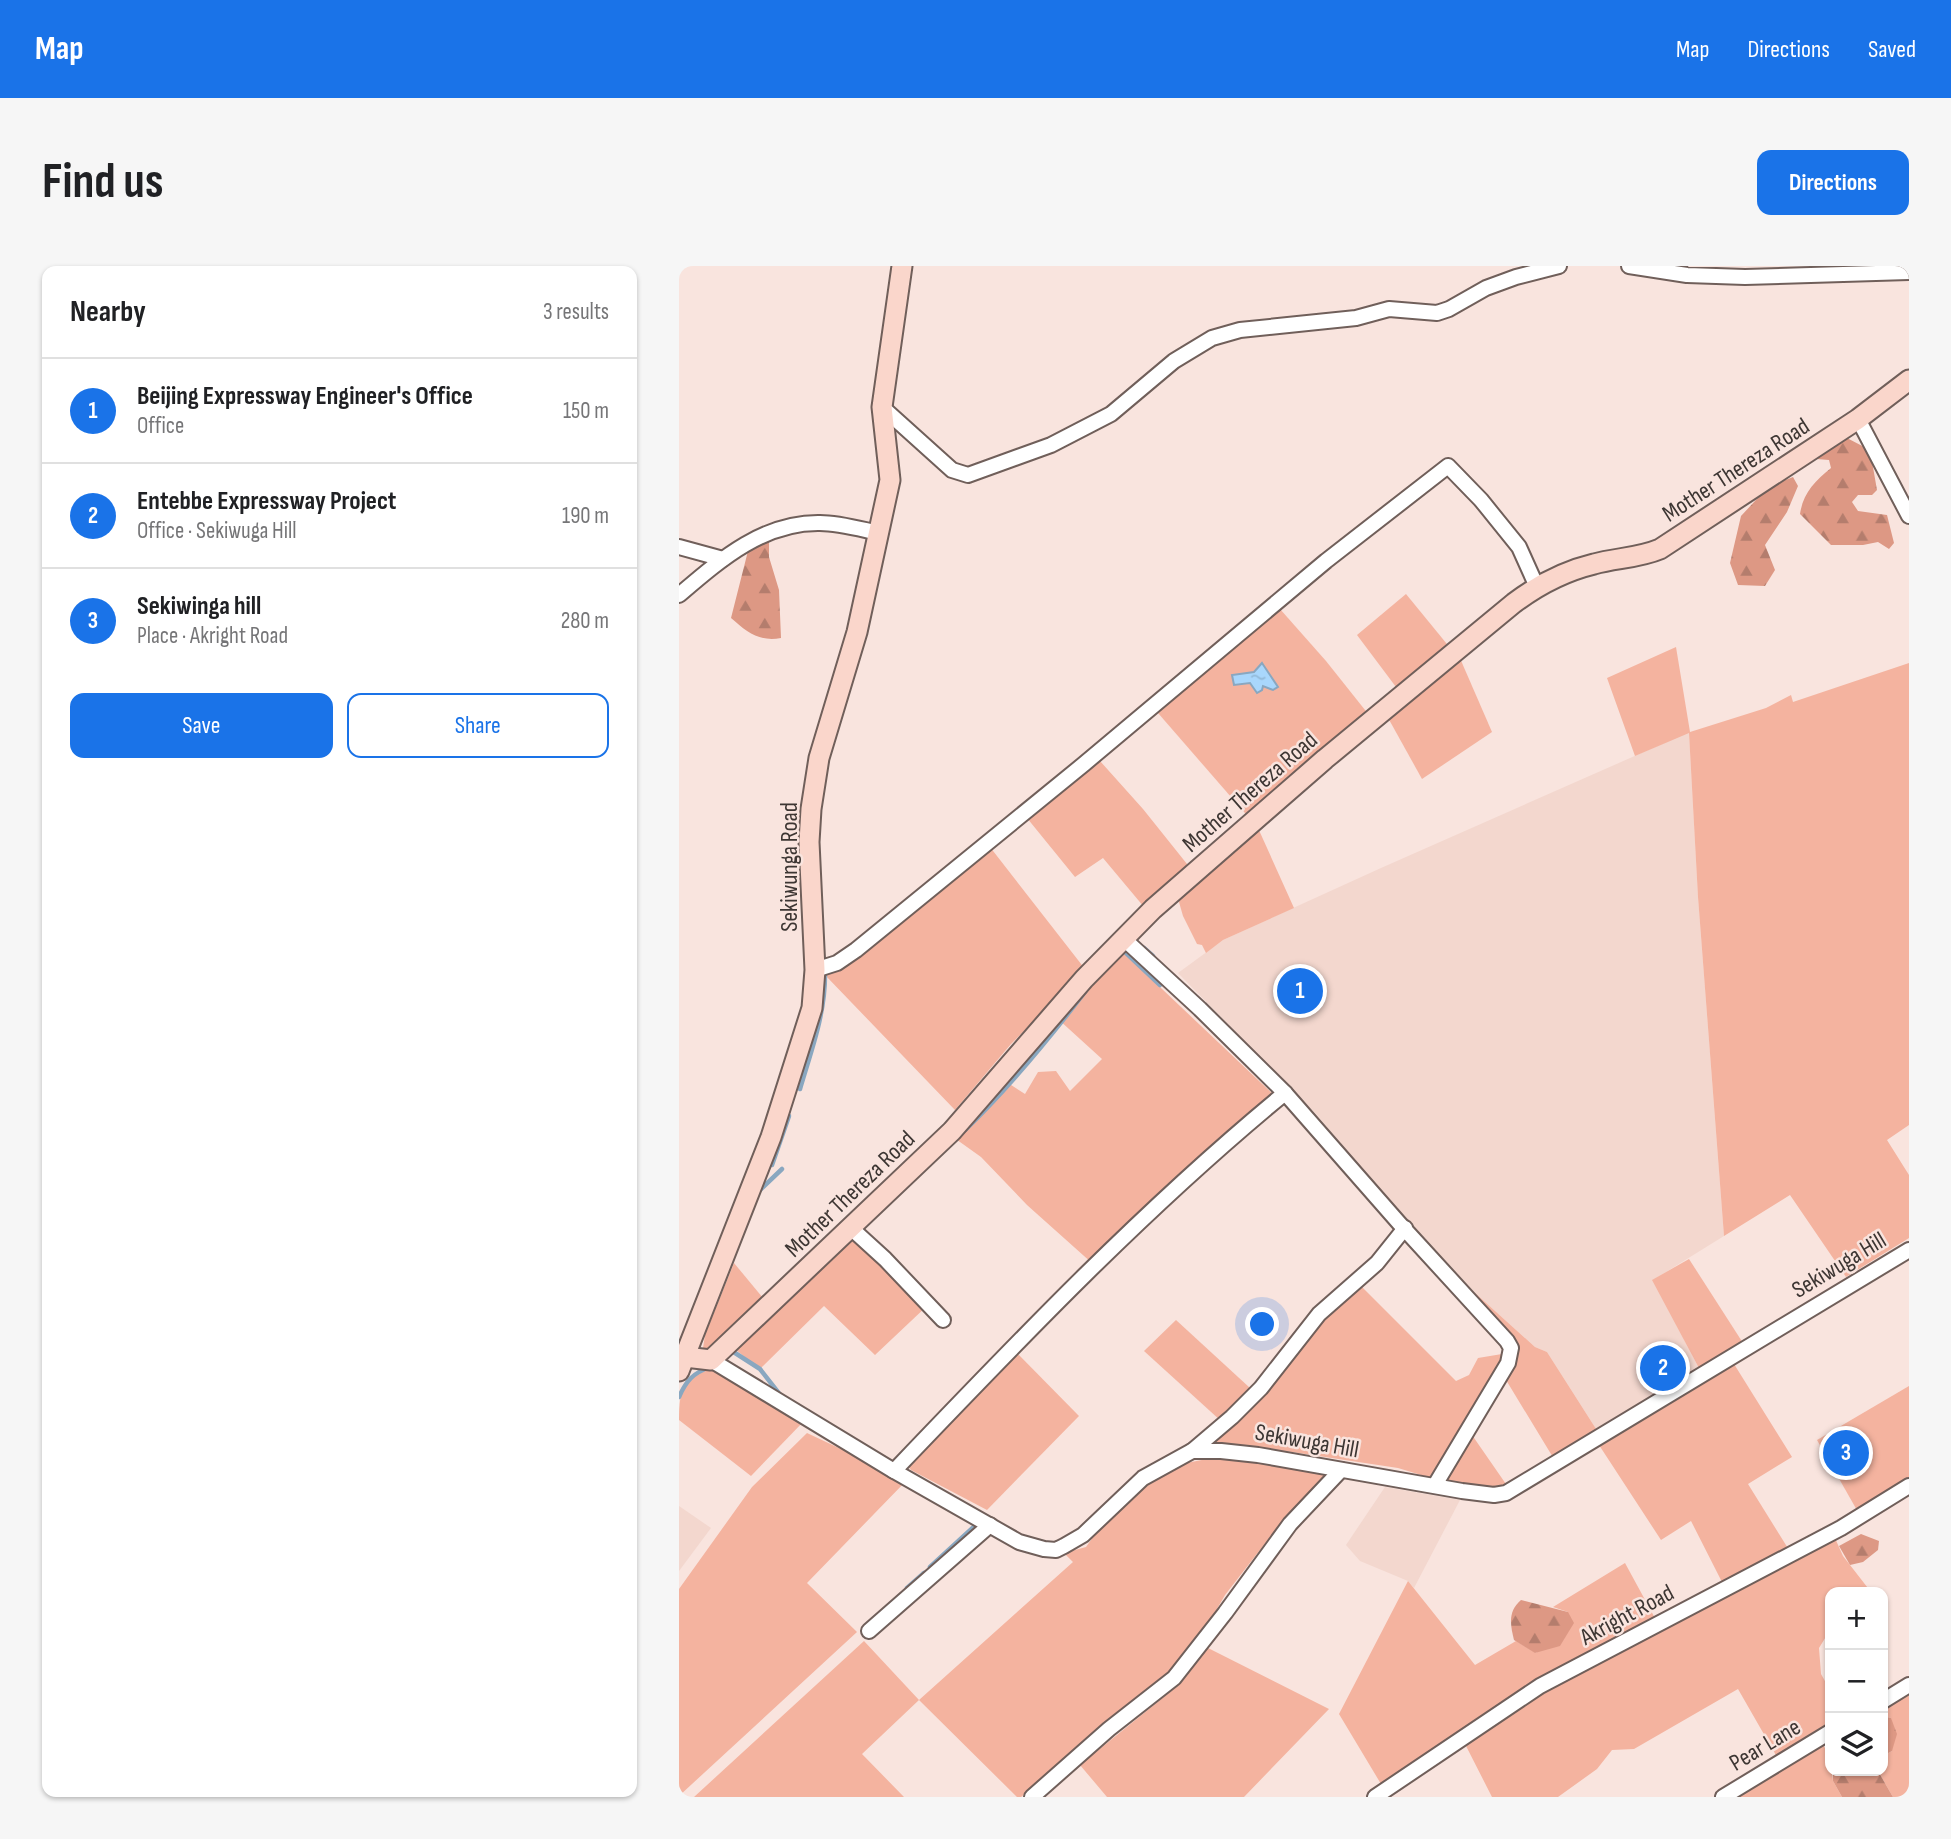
<!DOCTYPE html>
<html lang="en">
<head>
<meta charset="utf-8">
<style>
  :root { --surface:#fff; --page:#f6f6f6; --text:#202124; --muted:#757577; --line:#e0e0e0; --accent:#1a73e8 }
  body { margin:0; font-family:"Sofia Sans Condensed",sans-serif; background:var(--page); color:var(--text) }
  .controls { position:absolute; right:21px; bottom:21px; display:grid; overflow:hidden; border-radius:14px; box-shadow:0 2px 5px #0004 }
  .controls button { width:63px; height:63px; display:grid; place-items:center; padding:0; border:0; border-bottom:2px solid var(--line); background:var(--surface); color:var(--text); font:35px sans-serif }
  .you { position:absolute; left:584px; top:1059px; width:24px; height:24px; margin:-18px; border:5px solid #fff; border-radius:50%; background:#1a73e8; box-shadow:0 0 0 10px #1a73e833 }
  .badge { display:grid; place-items:center; width:46px; height:46px; border-radius:50%; background:var(--accent); color:#fff; font-size:23px; font-weight:700 }
  .pin { position:absolute; translate:-50% -50%; border:4px solid #fff; box-shadow:0 2px 7px #0006 }
  .list { margin:0; padding:0; list-style:none }
  h2 { display:flex; justify-content:space-between; align-items:center; height:91px; margin:0; padding:0 28px; font-size:30px }
  h2 small { font-size:23px; font-weight:400; color:var(--muted) }
  .list li { display:grid; grid-template-columns:46px 1fr auto; gap:21px; align-items:center; box-sizing:border-box; height:105px; padding:0 28px; border-top:2px solid var(--line) }
  .list b { display:block; font-size:26px; white-space:nowrap }
  .list p { margin:0; font-size:23px; white-space:nowrap; color:var(--muted) }
  .list em { font-size:23px; font-style:normal; color:var(--muted) }
  .actions { display:flex; gap:14px; padding:21px 28px }
  .actions a { flex:1; padding:16px 0; border:2px solid var(--accent); border-radius:14px; text-align:center; font-size:24px; color:var(--accent) }
  .actions .main { background:var(--accent); color:#fff }
  .icon { flex:none; width:38px; height:38px; fill:none; stroke:currentColor; stroke-width:2; stroke-linecap:round; stroke-linejoin:round }
  .map { position:relative; flex:none; width:1230px; height:1531px; overflow:hidden; border-radius:14px }
  header { display:flex; align-items:center; gap:42px; box-sizing:border-box; height:98px; padding:0 35px; background:var(--accent); color:#fff }
  header strong { font-size:33px }
  nav { display:flex; gap:38px; margin-inline-start:auto; font-size:24px }
  .intro { display:flex; align-items:center; justify-content:space-between; box-sizing:border-box; height:168px; padding:0 42px }
  h1 { margin:0; font-size:49px }
  .button { padding:18px 32px; border-radius:14px; background:var(--accent); color:#fff; font-size:24px; font-weight:700 }
  main { display:flex; gap:42px; padding:0 42px }
  aside { flex:1; background:var(--surface); border-radius:14px; box-shadow:0 2px 5px #0004 }
  .map>svg:first-child { display:block }
  .built { fill:#f3d7ce }
  .green { fill:#f4b39f }
  .forest { fill:url(#forest-firs) }
  .water { fill:url(#water-ripples); stroke:#89a7c0; stroke-width:2 }
  .lines { fill:none; stroke-linecap:round; stroke-linejoin:round }
  .stream { stroke:#89a7c0; stroke-width:4.5 }
  .street-casing { stroke:#705f5a; stroke-width:18 }
  .secondary-casing { stroke:#705f5a; stroke-width:23 }
  .street { stroke:#fff; stroke-width:14 }
  .secondary { stroke:#fad6cb; stroke-width:19 }
  .labels { text-anchor:middle; dominant-baseline:central; stroke-width:5; stroke-linejoin:round; paint-order:stroke }
  .street-label { font-size:24px; fill:#3d3633; stroke:#f9e4de }
</style>
</head>
<body>
<header>
<strong>Map</strong>
<nav><a>Map</a><a>Directions</a><a>Saved</a></nav>
</header>
<div class="intro"><h1>Find us</h1><a class="button">Directions</a></div>
<main>
<aside>
<h2>Nearby<small>3 results</small></h2>
<ul class="list">
<li><span class="badge">1</span><div><b>Beijing Expressway Engineer's Office</b><p>Office</p></div><em>150 m</em></li>
<li><span class="badge">2</span><div><b>Entebbe Expressway Project</b><p>Office · Sekiwuga Hill</p></div><em>190 m</em></li>
<li><span class="badge">3</span><div><b>Sekiwinga hill</b><p>Place · Akright Road</p></div><em>280 m</em></li>
</ul>
<div class="actions"><a class="main">Save</a><a>Share</a></div>
</aside>
<div class="map">
<svg width="1230" height="1531" viewBox="0 0 1230 1531">
  <defs>
    <pattern id="forest-firs" width="22" height="20" patternUnits="userSpaceOnUse" patternTransform="scale(1.75)"><rect width="22" height="20" fill="#dd9884"/><path d="M5 1l3.5 6h-7zM16 11l3.5 6h-7z" fill="#b47d6d"/></pattern>
    <pattern id="water-ripples" width="26" height="14" patternUnits="userSpaceOnUse" patternTransform="scale(1.75)"><rect width="26" height="14" fill="#a9d7fc"/><path d="M2 4q2-2 4 0t4 0M15 11q2-2 4 0t4 0" fill="none" stroke="#92b9d8"/></pattern>
  </defs>
  <rect width="100%" height="100%" fill="#f9e4de"/>
  <!-- built -->
  <g class="built">
    <polygon points="1010,466 1019,631 1045,970 974,1014 1021,1104 919,1166 868,1086 856,1081 795,1026 731,962 638,849 499,707 544,674 702,602"/>
    <polygon points="706,1221 781,1234 735,1322 729,1315 681,1295 667,1279"/>
    <polygon points="0,1240 32,1262 0,1305"/>
  </g>
  <!-- green -->
  <g class="green">
    <polygon points="727,328 772,383 720,425 678,369"/>
    <polygon points="601,343 647,395 690,449 572,554 479,447"/>
    <polygon points="997,381 1011,466 1087,442 1112,429 1114,436 1230,397 1230,859 1208,874 1230,909 1230,972 1167,1011 1111,929 1045,970 1019,631 1010,467 956,490 928,412"/>
    <polygon points="780,390 813,466 743,513 708,450"/>
    <polygon points="421,495 464,543 512,603 465,641 424,592 396,611 348,552"/>
    <polygon points="579,562 615,642 544,674 527,687 523,679 518,678 504,650 498,629"/>
    <polygon points="311,581 406,703 332,778 276,844 146,709 198,674"/>
    <polygon points="444,686 597,831 414,998 348,939 302,891 274,871 326,815 346,828 359,806 377,805 391,825 423,793 379,753"/>
    <polygon points="178,962 249,1039 196,1089 145,1040 81,1103 57,1084 58,1075"/>
    <polygon points="1010,993 1064,1077 1021,1104 973,1014"/>
    <polygon points="55,997 84,1032 37,1079 27,1084 24,1082 26,1069"/>
    <polygon points="683,1021 777,1115 790,1109 799,1092 829,1087 835,1076 795,1026 856,1081 868,1086 919,1166 875,1193 824,1109 793,1169 829,1221 800,1223 772,1218 719,1202 613,1186 529,1178 613,1093 643,1056"/>
    <polygon points="497,1054 571,1122 542,1155 465,1085"/>
    <polygon points="338,1087 400,1150 308,1244 232,1204 229,1200"/>
    <polygon points="1055,1098 1113,1191 1069,1218 1110,1284 1044,1318 1012,1255 982,1274 920,1179"/>
    <path d="M37,1099L126,1154L72,1210L0,1154C0,1121 5,1110 37,1099Z"/>
    <polygon points="1230,1120 1230,1214 1179,1246 1138,1174"/>
    <polygon points="128,1167 228,1214 128,1317 178,1366 0,1530 0,1323 73,1221"/>
    <polygon points="533,1192 643,1203 649,1210 591,1271 546,1329 523,1369 499,1403 342,1531 338,1531 240,1434 183,1488 225,1531 15,1531 185,1375 240,1434 394,1296 385,1287 407,1281 417,1267 459,1224 492,1200"/>
    <path d="M1155,1270L1164,1290L1192,1326H1151V1364L1140,1382L1142,1408L1151,1424V1459L1098,1491L1059,1423L955,1483L933,1484L918,1503L879,1531H813L785,1476C903,1399 1030,1336 1155,1270Z"/>
    <polygon points="946,1297 977,1354 702,1518 660,1448 729,1315 796,1399 837,1375 857,1387 889,1346 874,1341"/>
    <polygon points="529,1382 650,1443 565,1531 428,1531 401,1499 502,1417"/>
    <polygon points="1230,1429 1230,1531 1214,1531 1199,1505 1204,1505 1204,1490 1213,1485 1212,1452 1204,1450 1204,1443"/>
    <polygon points="1142,1476 1151,1490 1154,1515 1163,1531 1052,1531"/>
  </g>
  <!-- forest -->
  <g class="forest">
    <path d="M1166,171L1191,184L1198,224L1193,229H1179L1173,236L1179,245L1208,249L1215,277L1210,283L1199,276L1184,279H1152L1121,248C1124,227 1136,215 1152,202L1150,194L1125,192Z"/>
    <polygon points="1114,211 1119,220 1108,246 1086,279 1096,304 1086,320 1059,319 1051,297 1062,250 1089,221"/>
    <path d="M90,274V291L100,324L102,372C80,376 68,366 52,352L70,281Z"/>
    <polygon points="1182,1268 1200,1275 1199,1284 1184,1296 1171,1299 1160,1280"/>
    <path d="M842,1334L889,1346L895,1357L881,1380L856,1387L835,1374C831,1358 829,1345 842,1334Z"/>
    <polygon points="1204,1450 1212,1452 1218,1468 1213,1485 1204,1490"/>
    <polygon points="1154,1505 1199,1505 1214,1531 1163,1531 1154,1515"/>
  </g>
  <!-- water -->
  <polygon class="water" points="583,397 599,421 594,424 584,420 583,424 578,427 571,417 555,419 553,409 575,406"/>
  <g class="lines">
    <!-- stream -->
    <g class="stream">
      <polyline points="465,682 474,690"/>
      <polyline points="443,686 445,685 481,719"/>
      <path d="M121,823C132,785 146,749 146,709"/>
      <path d="M286,864C330,822 369,774 406,726"/>
      <polyline points="93,899 110,850"/>
      <polyline points="81,924 103,903"/>
      <polyline points="53,1085 81,1103 102,1130"/>
      <path d="M0,1131C7,1115 14,1107 31,1101"/>
      <polyline points="251,1301 300,1256"/>
      <polyline points="228,1322 245,1307"/>
    </g>
    <!-- street casing -->
    <g class="street-casing">
      <g id="street">
        <polyline points="950,0 1008,9 1066,11 1230,6"/>
        <polyline points="203,141 273,204 289,209 372,179 432,148 495,95 533,72 561,64 677,52 710,43 758,47 770,43 807,22 837,11 880,0"/>
        <polyline points="1179,153 1230,250"/>
        <polyline points="0,281 44,293"/>
        <path d="M0,329C41,294 84,256 141,257C160,257 181,263 200,267"/>
        <polyline points="444,672 521,743 606,827 720,957 828,1075 832,1082 829,1097 756,1219"/>
        <polyline points="136,704 158,697 177,684 405,498 647,295 769,200 802,234 840,281 858,321"/>
        <polyline points="172,962 206,993 264,1054"/>
        <polyline points="32,1094 215,1205 340,1276 365,1283 377,1284 385,1280 404,1269 464,1212 513,1185 542,1185 579,1189 783,1225 815,1229 827,1227 1230,984"/>
        <polyline points="513,1185 553,1151 582,1122 640,1048 698,997 726,962"/>
        <path d="M215,1205C340,1074 466,942 606,827"/>
        <polyline points="190,1365 311,1259"/>
        <polyline points="1204,1435 1230,1419"/>
        <polyline points="353,1531 430,1463 495,1412 546,1347 611,1258 662,1204"/>
        <polyline points="696,1531 861,1420 1162,1262 1230,1220"/>
        <polyline points="1044,1531 1151,1466"/>
      </g>
    </g>
    <!-- secondary casing -->
    <g class="secondary-casing">
      <g id="secondary">
        <path d="M6,1091L32,1094L273,865L405,713L474,643L646,493L835,337C859,319 886,305 915,298C937,292 960,292 981,283L1179,153L1230,114"/>
        <polyline points="0,1105 92,871 133,742 136,704 130,576 132,543 140,492 178,366 211,214 203,141 223,0"/>
      </g>
    </g>
    <!-- street -->
    <use href="#street" class="street"/>
    <!-- secondary -->
    <use href="#secondary" class="secondary"/>
  </g>
  <g class="labels">
    <!-- street labels -->
    <g class="street-label">
      <text transform="translate(1057 204) rotate(-33)">Mother Thereza Road</text>
      <text transform="translate(571 526) rotate(-41)">Mother Thereza Road</text>
      <text transform="translate(110 601) rotate(-90)">Sekiwunga Road</text>
      <text transform="translate(171 928) rotate(-44)">Mother Thereza Road</text>
      <text transform="translate(1160 999) rotate(-31)">Sekiwuga Hill</text>
      <text transform="translate(628 1175) rotate(10)">Sekiwuga Hill</text>
      <text transform="translate(948 1349) rotate(-28)">Akright Road</text>
      <text transform="translate(1086 1479) rotate(-31)">Pear Lane</text>
    </g>
  </g>
</svg>
<div class="controls">
<button>+</button>
<button>−</button>
<button><svg class="icon" aria-label="layers" viewBox="0 0 24 24"><path d="M12 4l9 5-9 5-9-5zM3 14l9 5 9-5"/></svg></button>
</div>
<div class="you"></div>
<div class="pin badge" style="left:621px;top:725px">1</div>
<div class="pin badge" style="left:984px;top:1102px">2</div>
<div class="pin badge" style="left:1167px;top:1187px">3</div>
</div>
</main>
</body>
</html>
